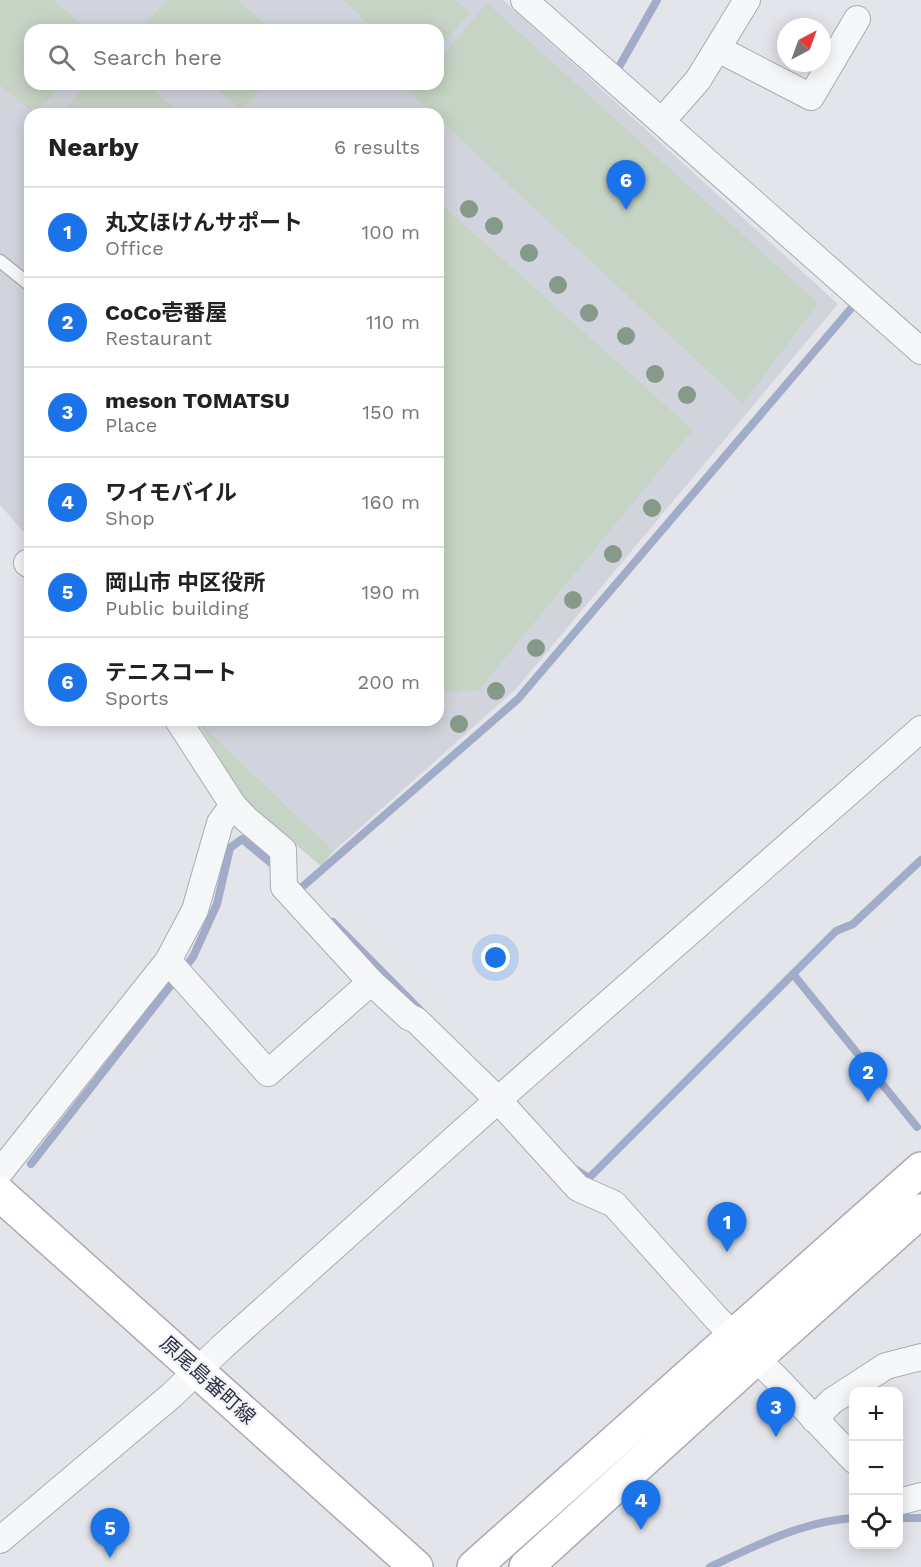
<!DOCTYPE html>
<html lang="en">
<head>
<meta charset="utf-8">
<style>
  :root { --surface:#fff; --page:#f2f2f2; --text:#222; --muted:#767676; --line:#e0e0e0; --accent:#1a73e8 }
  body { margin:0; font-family:"Work Sans","Noto Sans JP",sans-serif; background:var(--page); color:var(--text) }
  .controls { position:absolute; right:18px; bottom:18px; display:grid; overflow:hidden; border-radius:12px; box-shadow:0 3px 15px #0003 }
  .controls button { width:54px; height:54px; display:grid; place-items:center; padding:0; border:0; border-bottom:2px solid var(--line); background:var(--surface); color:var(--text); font:30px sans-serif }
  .compass { position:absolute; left:777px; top:18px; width:54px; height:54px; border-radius:50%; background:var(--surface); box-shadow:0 3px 15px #0003; rotate:41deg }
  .you { position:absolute; left:496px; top:958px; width:21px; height:21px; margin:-15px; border:4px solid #fff; border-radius:50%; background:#1a73e8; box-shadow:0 0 0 9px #1a73e833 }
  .badge { display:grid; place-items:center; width:39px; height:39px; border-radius:50%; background:var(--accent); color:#fff; font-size:20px; font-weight:700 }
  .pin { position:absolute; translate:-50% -50px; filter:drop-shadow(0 2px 3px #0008) }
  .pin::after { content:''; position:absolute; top:32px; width:21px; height:18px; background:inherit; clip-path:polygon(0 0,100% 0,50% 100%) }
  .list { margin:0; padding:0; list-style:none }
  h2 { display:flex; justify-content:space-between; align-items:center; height:78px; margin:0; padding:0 24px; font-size:26px }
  h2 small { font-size:20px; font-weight:400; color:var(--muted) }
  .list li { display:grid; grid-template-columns:39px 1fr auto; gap:18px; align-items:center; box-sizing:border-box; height:90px; padding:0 24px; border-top:2px solid var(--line) }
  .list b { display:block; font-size:22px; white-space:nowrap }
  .list p { margin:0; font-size:20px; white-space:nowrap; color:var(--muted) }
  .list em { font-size:20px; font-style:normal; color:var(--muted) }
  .icon { flex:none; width:33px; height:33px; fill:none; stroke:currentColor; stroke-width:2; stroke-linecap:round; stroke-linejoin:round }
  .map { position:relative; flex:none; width:921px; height:1567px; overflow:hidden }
  .search { position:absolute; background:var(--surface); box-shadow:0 3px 15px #0003; left:24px; top:24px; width:420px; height:66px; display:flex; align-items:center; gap:15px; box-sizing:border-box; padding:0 21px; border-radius:18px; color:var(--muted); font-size:22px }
  .panel { position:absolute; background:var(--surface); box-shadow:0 3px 15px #0003; left:24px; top:108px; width:420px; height:618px; border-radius:18px }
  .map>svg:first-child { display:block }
  .built { fill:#d2d4dd; fill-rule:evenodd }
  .green { fill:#c6d4c5 }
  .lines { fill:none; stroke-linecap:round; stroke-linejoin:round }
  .stream { stroke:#a1acc8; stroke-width:8 }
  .lane-casing { stroke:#a9abb5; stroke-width:15 }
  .street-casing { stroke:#a9abb5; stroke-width:28 }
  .secondary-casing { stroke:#a9abb5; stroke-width:36 }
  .lane { stroke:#f6f7f9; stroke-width:12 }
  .street { stroke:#f6f7f9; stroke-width:26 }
  .secondary { stroke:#fff; stroke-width:33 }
  .tree { fill:#869a8a }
  .labels { text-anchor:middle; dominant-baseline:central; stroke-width:5; stroke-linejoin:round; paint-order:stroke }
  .street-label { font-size:20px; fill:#2c3042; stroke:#f3f4f8 }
</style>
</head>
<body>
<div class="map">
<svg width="921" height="1567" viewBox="0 0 921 1567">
  <rect width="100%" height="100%" fill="#e4e5eb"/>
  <!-- built -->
  <path class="built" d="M0,0H503L838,304L516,689L334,851L197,720H438V114H30V539L0,505ZM30,30H438V84H30Z"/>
  <!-- green -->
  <g class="green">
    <polygon points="0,0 54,0 87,30 30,30 30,84 62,84 35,114 0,85"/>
    <polygon points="167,0 238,0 272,30 151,30 145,24"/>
    <polygon points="343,0 456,0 470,13 438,49 438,30 375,30"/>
    <polygon points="487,3 818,303 743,404 438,118 438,114 433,114 411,93 418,84 438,84 438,61"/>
    <polygon points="87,84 147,84 180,114 60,114"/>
    <polygon points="211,84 265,84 241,111"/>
    <polygon points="438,201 693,430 478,691 438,692"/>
    <polygon points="197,720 334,851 321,866 243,800"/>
  </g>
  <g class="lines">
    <!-- stream -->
    <g class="stream">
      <polyline points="615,74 657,0"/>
      <polyline points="301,888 518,699 854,305 848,300"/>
      <polyline points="333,922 421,1011"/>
      <polyline points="793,974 917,1127"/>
      <polyline points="31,1164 193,957 217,904 230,848 242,839 277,868"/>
      <polyline points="575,1169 589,1178 836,931 853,924 921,860"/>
      <polyline points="898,1518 921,1518"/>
      <path d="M710,1567C755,1546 803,1521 854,1518"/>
    </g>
    <!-- lane casing -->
    <g class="lane-casing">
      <polyline id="lane" points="0,261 30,285"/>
    </g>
    <!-- street casing -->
    <g class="street-casing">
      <g id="street">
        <polyline points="524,0 921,351"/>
        <polyline points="718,49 811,97 857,19"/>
        <polyline points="662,121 698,80 747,0"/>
        <polyline points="27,563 30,565"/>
        <polyline points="178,720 233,805 246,819 283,850 284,887 371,982 409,1017 416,1020 498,1100 578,1188 614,1204 717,1319 776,1378 854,1460"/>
        <polyline points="168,961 268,1073 371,982"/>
        <polyline points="0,1172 168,961 195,910 220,823 233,805"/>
        <polyline points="814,1419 832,1401 886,1366 921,1357"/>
        <polyline points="898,1502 921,1496"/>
        <polyline points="0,1540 172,1395 221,1348 498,1100 921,729"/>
      </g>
    </g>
    <!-- secondary casing -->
    <g class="secondary-casing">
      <g id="secondary">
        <polyline points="0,1194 416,1567"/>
        <polyline points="474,1567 921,1169"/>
        <polyline points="526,1567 756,1358 921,1211"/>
      </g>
    </g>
    <!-- lane -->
    <use href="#lane" class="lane"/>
    <!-- street -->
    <use href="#street" class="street"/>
    <!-- secondary -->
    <use href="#secondary" class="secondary"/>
  </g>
  <!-- trees -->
  <g class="tree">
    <circle cx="469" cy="209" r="9"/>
    <circle cx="494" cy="226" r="9"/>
    <circle cx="529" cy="253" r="9"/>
    <circle cx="558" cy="285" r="9"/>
    <circle cx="589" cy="313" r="9"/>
    <circle cx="626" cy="336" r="9"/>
    <circle cx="655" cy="374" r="9"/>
    <circle cx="687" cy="395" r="9"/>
    <circle cx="652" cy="508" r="9"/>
    <circle cx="613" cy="554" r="9"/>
    <circle cx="573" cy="600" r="9"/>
    <circle cx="536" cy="648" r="9"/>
    <circle cx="496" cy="691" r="9"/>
    <circle cx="459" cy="724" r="9"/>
  </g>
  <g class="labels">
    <!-- street labels -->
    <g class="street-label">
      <text transform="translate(208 1380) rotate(42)">原尾島番町線</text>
    </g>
  </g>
</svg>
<div class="controls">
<button>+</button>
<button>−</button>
<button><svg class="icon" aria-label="locate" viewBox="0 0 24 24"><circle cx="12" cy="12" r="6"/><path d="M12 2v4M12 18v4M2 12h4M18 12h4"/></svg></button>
</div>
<svg class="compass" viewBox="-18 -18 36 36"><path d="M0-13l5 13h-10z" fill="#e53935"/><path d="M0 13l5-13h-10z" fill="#767676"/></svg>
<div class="you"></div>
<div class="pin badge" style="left:727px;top:1252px">1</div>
<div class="pin badge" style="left:868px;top:1102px">2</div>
<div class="pin badge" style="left:776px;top:1437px">3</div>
<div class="pin badge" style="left:641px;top:1530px">4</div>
<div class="pin badge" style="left:110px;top:1558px">5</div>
<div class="pin badge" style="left:626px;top:210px">6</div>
<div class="search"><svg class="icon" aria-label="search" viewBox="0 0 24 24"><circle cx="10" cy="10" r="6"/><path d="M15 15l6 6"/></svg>Search here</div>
<section class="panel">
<h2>Nearby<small>6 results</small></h2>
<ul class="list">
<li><span class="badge">1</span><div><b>丸文ほけんサポート</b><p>Office</p></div><em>100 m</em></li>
<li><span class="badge">2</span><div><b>CoCo壱番屋</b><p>Restaurant</p></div><em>110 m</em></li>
<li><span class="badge">3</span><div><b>meson TOMATSU</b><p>Place</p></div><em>150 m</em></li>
<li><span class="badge">4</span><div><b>ワイモバイル</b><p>Shop</p></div><em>160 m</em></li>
<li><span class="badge">5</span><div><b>岡山市 中区役所</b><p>Public building</p></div><em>190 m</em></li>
<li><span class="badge">6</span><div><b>テニスコート</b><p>Sports</p></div><em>200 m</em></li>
</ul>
</section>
</div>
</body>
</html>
